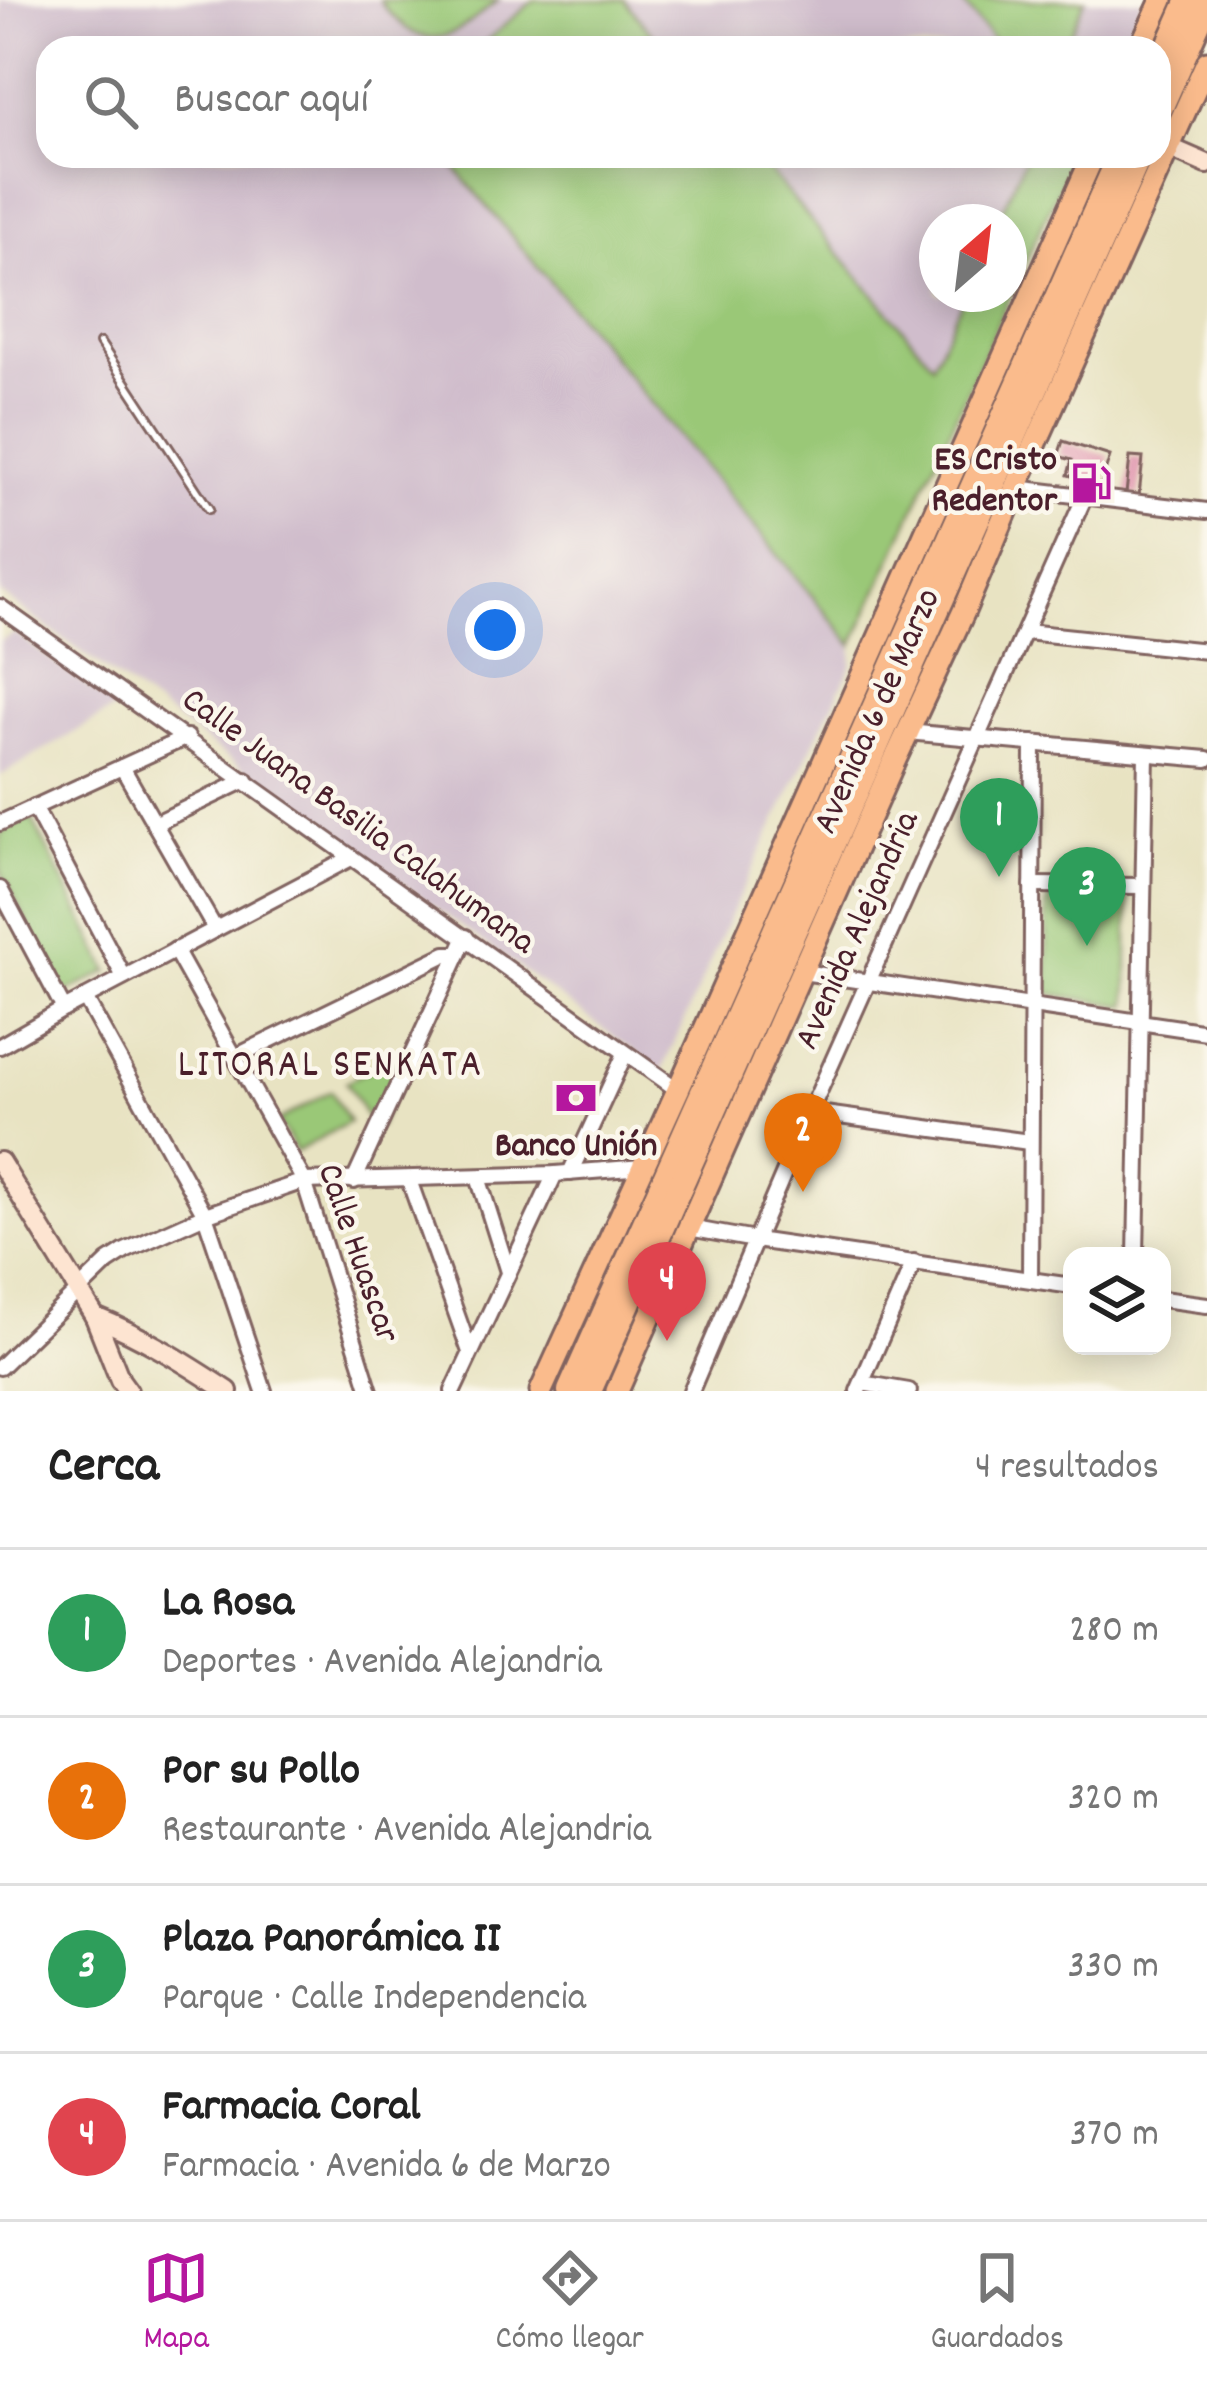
<!DOCTYPE html>
<html lang="es">
<head>
<meta charset="utf-8">
<style>
  :root { --surface:#fff; --page:#f2f2f2; --text:#222; --muted:#767676; --line:#e0e0e0; --accent:#b5179e }
  body { margin:0; font-family:Dekko,sans-serif; background:var(--page); color:var(--text) }
  .controls { position:absolute; right:36px; bottom:36px; display:grid; overflow:hidden; border-radius:24px; box-shadow:0 6px 30px #0003 }
  .controls button { width:108px; height:108px; display:grid; place-items:center; padding:0; border:0; border-bottom:3px solid var(--line); background:var(--surface); color:var(--text); font:60px sans-serif }
  .compass { position:absolute; left:919px; top:204px; width:108px; height:108px; border-radius:50%; background:var(--surface); box-shadow:0 6px 30px #0003; rotate:28deg }
  .you { position:absolute; left:495px; top:630px; width:42px; height:42px; margin:-30px; border:9px solid #fff; border-radius:50%; background:#1a73e8; box-shadow:0 0 0 18px #1a73e833 }
  .badge { display:grid; place-items:center; width:78px; height:78px; border-radius:50%; background:var(--accent); color:#fff; font-size:39px; font-weight:700 }
  .pin { position:absolute; translate:-50% -99px; filter:drop-shadow(0 3px 6px #0008) }
  .pin::after { content:''; position:absolute; top:63px; width:42px; height:36px; background:inherit; clip-path:polygon(0 0,100% 0,50% 100%) }
  .list { margin:0; padding:0; list-style:none }
  h2 { display:flex; justify-content:space-between; align-items:center; height:156px; margin:0; padding:0 48px; font-size:51px }
  h2 small { font-size:39px; font-weight:400; color:var(--muted) }
  .list li { display:grid; grid-template-columns:78px 1fr auto; gap:36px; align-items:center; box-sizing:border-box; height:168px; padding:0 48px; border-top:3px solid var(--line) }
  .list b { display:block; font-size:45px; white-space:nowrap }
  .list p { margin:0; font-size:39px; white-space:nowrap; color:var(--muted) }
  .list em { font-size:39px; font-style:normal; color:var(--muted) }
  .icon { flex:none; width:66px; height:66px; fill:none; stroke:currentColor; stroke-width:2; stroke-linecap:round; stroke-linejoin:round }
  .map { position:relative; flex:none; width:1207px; height:1391px; overflow:hidden }
  .search { position:absolute; background:var(--surface); box-shadow:0 6px 30px #0003; left:36px; right:36px; top:36px; height:132px; display:flex; align-items:center; gap:30px; box-sizing:border-box; padding:0 42px; border-radius:36px; color:var(--muted); font-size:45px }
  .sheet { height:828px; background:var(--surface) }
  nav { display:flex; justify-content:space-around; align-items:center; box-sizing:border-box; height:168px; border-top:3px solid var(--line); background:var(--surface); font-size:33px; color:var(--muted) }
  nav a { display:grid; justify-items:center; gap:6px }
  nav .on { color:var(--accent) }
  .map>svg:first-child { display:block }
  .industrial { fill:#d0bdcc; fill-rule:evenodd }
  .green { fill:#9ac877; stroke:#727451; stroke-width:3 }
  .building { fill:#de8ea9 }
  .lines { fill:none; stroke-linecap:round; stroke-linejoin:round }
  .lane-casing { stroke:#816460; stroke-width:12 }
  .street-casing { stroke:#816460; stroke-width:20 }
  .secondary-casing { stroke:#816460; stroke-width:24 }
  .primary-casing { stroke:#816460; stroke-width:27 }
  .highway-casing { stroke:#816460; stroke-width:30 }
  .lane { stroke:#fff; stroke-width:6 }
  .street { stroke:#fff; stroke-width:14 }
  .secondary { stroke:#fde4d1; stroke-width:18 }
  .primary { stroke:#fabb8c; stroke-width:21 }
  .highway { stroke:#fabb8c; stroke-width:24 }
  .labels { text-anchor:middle; dominant-baseline:central; stroke-width:9; stroke-linejoin:round; paint-order:stroke }
  .poi-label { font-size:36px; font-weight:bold; fill:#4a1f2b; stroke:#fbf7ec; text-anchor:end }
  .street-label { font-size:36px; fill:#4a1f2b; stroke:#fbf7ec }
  .neighbourhood-label { font-size:39px; letter-spacing:3px; fill:#4a1f2b; stroke:#fbf7ec }
</style>
</head>
<body>
<div class="map">
<svg width="1207" height="1391" viewBox="0 0 1207 1391">
  <rect width="100%" height="100%" fill="#fbf7ec"/>
  <filter id="ink" filterUnits="userSpaceOnUse"><feTurbulence type="fractalNoise" baseFrequency=".00833" numOctaves="2"/><feDisplacementMap in="SourceGraphic" scale="24" xChannelSelector="R" yChannelSelector="G"/><feConvolveMatrix kernelMatrix="1 2 1 2 8 2 1 2 1" color-interpolation-filters="sRGB"/></filter>
  <filter id="wash" filterUnits="userSpaceOnUse"><feTurbulence type="fractalNoise" baseFrequency=".004" numOctaves="4" result="noise"/><feDisplacementMap in="SourceGraphic" scale="48" xChannelSelector="R" yChannelSelector="G"/><feGaussianBlur stdDeviation="2.7" result="paint"/><feColorMatrix in="noise" values="0 0 0 0 0 0 0 0 0 0 0 0 0 0 0 0 0 1.4 0 .05"/><feComposite in="paint" operator="in"/></filter>
  <g filter="url(#wash)">
    <rect width="100%" height="100%" fill="#e8e3c2"/>
    <!-- industrial -->
    <g class="industrial">
      <path d="M0,0H1143L1121,48H48V156H1073L853,645L852,665L733,909L662,1071L0,593ZM937,222H1009V294H937Z"/>
      <polygon points="15,633 116,708 0,776 0,641"/>
    </g>
    <!-- green -->
    <g class="green">
      <path d="M380,0H498C472,21 440,54 406,28C396,19 386,12 380,0Z"/>
      <polygon points="534,0 624,0 664,48 478,48"/>
      <polygon points="960,0 1085,0 1069,37 1079,48 1000,48"/>
      <polygon points="445,156 756,156 933,364 965,294 1009,294 1009,222 997,222 1026,156 1073,156 853,645"/>
      <polygon points="31,817 109,971 63,994 0,870 0,833"/>
      <polygon points="1050,898 1128,899 1128,1005 1125,1006 1051,994 1048,991 1046,906"/>
      <polygon points="400,1053 408,1063 379,1126 371,1125 346,1082"/>
      <polygon points="331,1091 349,1122 296,1152 278,1121"/>
    </g>
    <g id="blocks">
      <!-- building -->
      <g class="building">
        <polygon points="1063,441 1110,456 1101,485 1068,475 1072,460 1058,456"/>
        <polygon points="1130,457 1143,458 1139,496 1126,494"/>
      </g>
    </g>
  </g>
  <g filter="url(#ink)">
    <use href="#blocks" fill-opacity="0" stroke="#816460" stroke-width="3"/>
    <g class="lines">
      <!-- lane casing -->
      <g class="lane-casing">
        <polyline id="lane" points="100,343 209,509"/>
      </g>
      <!-- street casing -->
      <g class="street-casing">
        <g id="street">
          <polyline points="1016,488 1207,511"/>
          <polyline points="0,607 678,1090"/>
          <polyline points="1026,632 1207,651"/>
          <polyline points="907,732 1207,759"/>
          <polyline points="122,767 215,929"/>
          <polyline points="34,807 124,977"/>
          <polyline points="0,823 187,737"/>
          <polyline points="154,824 246,780"/>
          <polyline points="1032,885 1142,886"/>
          <polyline points="0,889 64,1009"/>
          <polyline points="175,950 304,1181 370,1391"/>
          <polyline points="802,972 1207,1032"/>
          <polyline points="85,998 205,1215 264,1391"/>
          <polyline points="0,1046 64,1009 351,858"/>
          <polyline points="235,1057 446,954 458,954"/>
          <polyline points="810,1112 1029,1142"/>
          <polyline points="570,1173 625,1054"/>
          <polyline points="478,1177 508,1272"/>
          <polyline points="409,1180 470,1352"/>
          <polyline points="354,1181 466,937"/>
          <polyline points="689,1228 755,1240 1072,1286"/>
          <polyline points="1136,1256 1146,754"/>
          <polyline points="1030,1279 1033,743"/>
          <polyline points="1162,1299 1207,1305"/>
          <polyline points="0,1367 108,1262 125,1251 205,1215 304,1181 555,1174 643,1167"/>
          <polyline points="862,1383 909,1391"/>
          <polyline points="453,1391 555,1174"/>
          <polyline points="691,1391 810,1112 1085,496"/>
          <polyline points="858,1391 914,1262"/>
        </g>
      </g>
      <!-- secondary casing -->
      <g class="secondary-casing">
        <g id="secondary">
          <polyline points="1168,147 1207,164"/>
          <polyline points="0,1162 95,1317 120,1380 128,1391"/>
          <path d="M95,1317C143,1336 185,1363 228,1391"/>
        </g>
      </g>
      <!-- primary casing -->
      <g class="primary-casing">
        <g id="primary">
          <polyline points="1140,48 1162,0"/>
          <polyline points="541,1391 678,1090 1093,156"/>
          <polyline points="617,1391 892,766 964,611 1022,474 1207,62"/>
        </g>
      </g>
      <!-- highway casing -->
      <g class="highway-casing">
        <g id="highway">
          <polyline points="1159,68 1189,0"/>
          <polyline points="1159,111 1207,3"/>
          <polyline points="570,1391 1120,156"/>
          <polyline points="589,1391 1139,156"/>
        </g>
      </g>
      <!-- lane -->
      <use href="#lane" class="lane"/>
      <!-- street -->
      <use href="#street" class="street"/>
      <!-- secondary -->
      <use href="#secondary" class="secondary"/>
      <!-- primary -->
      <use href="#primary" class="primary"/>
      <!-- highway -->
      <use href="#highway" class="highway"/>
    </g>
  </g>
  <!-- icons -->
  <defs>
    <g id="fuel-bare" transform="scale(3.24)"><path d="M-5.5-6h7V0h2V4h1.3V-2.5L3-4.5l.8-.8L6-3V5H2.5V1h-1V6h-7ZM-4.2-4.7v3.2H.2V-4.7Z" fill="#b5179e" stroke="#fbf7ec" stroke-width="2.5" paint-order="stroke"/></g>
    <g id="bank-bare" transform="scale(3.24)"><path d="M-6-4H6V4H-6ZM0-2.3a2.3 2.3 0 1 0 0 4.6a2.3 2.3 0 1 0 0-4.6Z" fill="#b5179e" stroke="#fbf7ec" stroke-width="2.5" paint-order="stroke"/></g>
  </defs>
  <g fill-rule="evenodd">
    <use href="#fuel-bare" x="1091" y="483"/>
    <use href="#bank-bare" x="576" y="1098"/>
  </g>
  <g class="labels">
    <!-- poi labels -->
    <g class="poi-label">
      <text x="1057" y="462">ES Cristo<tspan x="1057" dy="41">Redentor</tspan></text>
      <text x="576" y="1148" text-anchor="middle">Banco Unión</text>
    </g>
    <!-- street labels -->
    <g class="street-label">
      <text transform="translate(879 712) rotate(-66)">Avenida 6 de Marzo</text>
      <text transform="translate(357 823) rotate(36)">Calle Juana Basilia Calahumana</text>
      <text transform="translate(859 931) rotate(-66)">Avenida Alejandria</text>
      <text transform="translate(356 1254) rotate(71)">Calle Huascar</text>
    </g>
    <!-- neighbourhood labels -->
    <g class="neighbourhood-label">
      <text x="331" y="1067">LITORAL SENKATA</text>
    </g>
  </g>
</svg>
<div class="controls">
<button><svg class="icon" aria-label="layers" viewBox="0 0 24 24"><path d="M12 4l9 5-9 5-9-5zM3 14l9 5 9-5"/></svg></button>
</div>
<svg class="compass" viewBox="-18 -18 36 36"><path d="M0-13l5 13h-10z" fill="#e53935"/><path d="M0 13l5-13h-10z" fill="#767676"/></svg>
<div class="you"></div>
<div class="pin badge" style="left:999px;top:877px;background:#2e9e5b">1</div>
<div class="pin badge" style="left:803px;top:1192px;background:#e8710a">2</div>
<div class="pin badge" style="left:1087px;top:946px;background:#2e9e5b">3</div>
<div class="pin badge" style="left:667px;top:1341px;background:#e0444e">4</div>
<div class="search"><svg class="icon" aria-label="search" viewBox="0 0 24 24"><circle cx="10" cy="10" r="6"/><path d="M15 15l6 6"/></svg>Buscar aquí</div>
</div>
<section class="sheet">
<h2>Cerca<small>4 resultados</small></h2>
<ul class="list">
<li><span class="badge" style="background:#2e9e5b">1</span><div><b>La Rosa</b><p>Deportes · Avenida Alejandria</p></div><em>280 m</em></li>
<li><span class="badge" style="background:#e8710a">2</span><div><b>Por su Pollo</b><p>Restaurante · Avenida Alejandria</p></div><em>320 m</em></li>
<li><span class="badge" style="background:#2e9e5b">3</span><div><b>Plaza Panorámica II</b><p>Parque · Calle Independencia</p></div><em>330 m</em></li>
<li><span class="badge" style="background:#e0444e">4</span><div><b>Farmacia Coral</b><p>Farmacia · Avenida 6 de Marzo</p></div><em>370 m</em></li>
</ul>
</section>
<nav>
<a class="on"><svg class="icon" aria-label="map" viewBox="0 0 24 24"><path d="M3 6l6-2 6 2 6-2v14l-6 2-6-2-6 2zM9 4v14M15 6v14"/></svg>Mapa</a>
<a><svg class="icon" aria-label="directions" viewBox="0 0 24 24"><path d="M12 3l9 9-9 9-9-9zM9 14v-3h6M13 9l2 2-2 2"/></svg>Cómo llegar</a>
<a><svg class="icon" aria-label="saved" viewBox="0 0 24 24"><path d="M7 4h10v16l-5-4-5 4z"/></svg>Guardados</a>
</nav>
</body>
</html>
